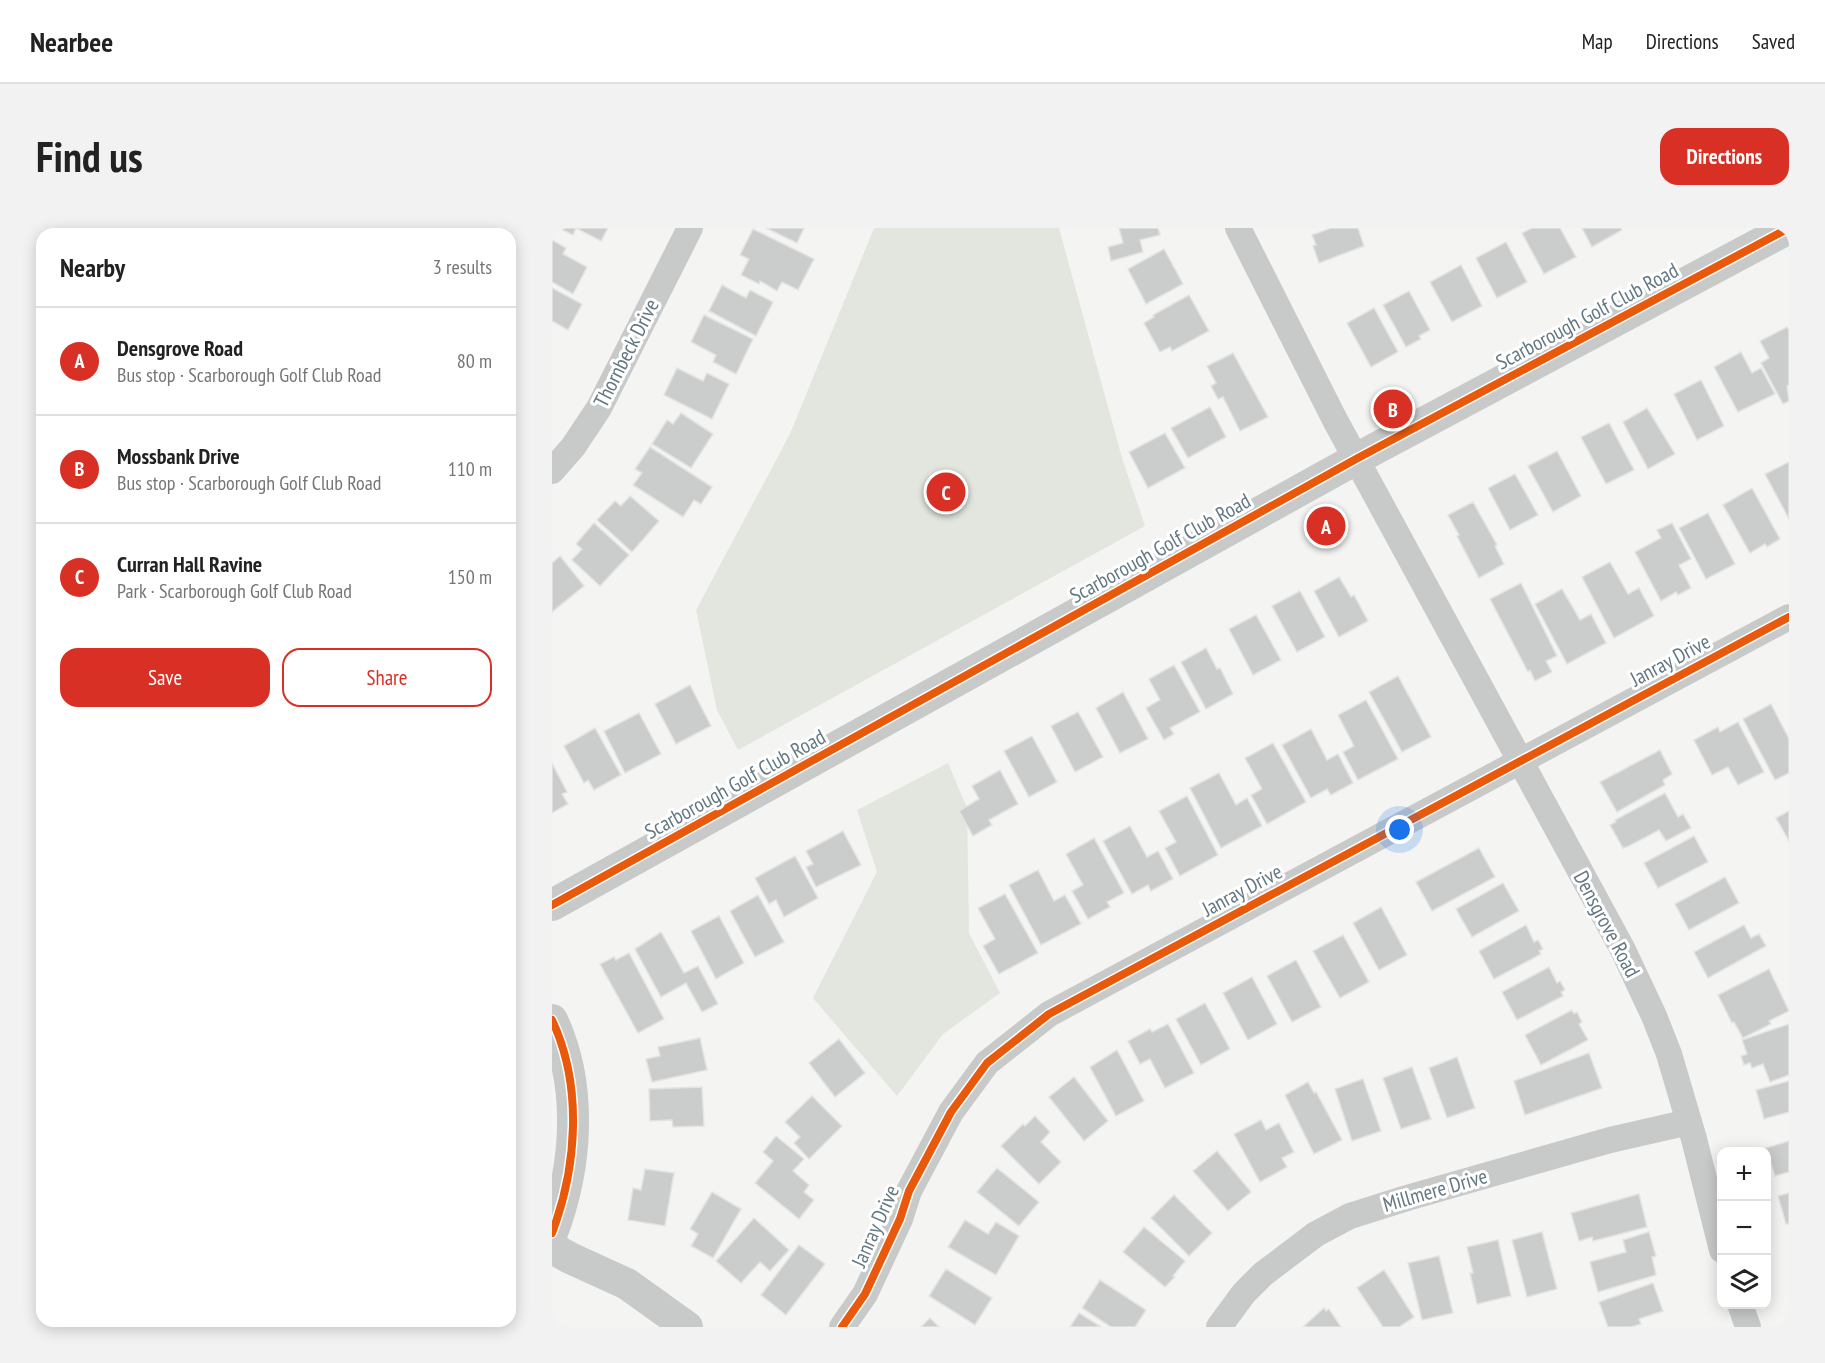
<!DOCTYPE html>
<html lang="en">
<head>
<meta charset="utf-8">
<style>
  :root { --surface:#fff; --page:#f2f2f2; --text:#222; --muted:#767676; --line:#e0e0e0; --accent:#d93025 }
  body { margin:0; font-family:"PT Sans Narrow",sans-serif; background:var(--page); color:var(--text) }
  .controls { position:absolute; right:18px; bottom:18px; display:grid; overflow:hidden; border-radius:12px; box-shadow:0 3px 15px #0003 }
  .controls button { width:54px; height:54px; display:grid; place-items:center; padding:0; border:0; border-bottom:2px solid var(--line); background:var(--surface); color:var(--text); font:30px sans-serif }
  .you { position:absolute; left:848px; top:602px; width:21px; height:21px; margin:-15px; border:4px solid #fff; border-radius:50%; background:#1a73e8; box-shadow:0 0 0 9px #1a73e833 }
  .badge { display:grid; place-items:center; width:39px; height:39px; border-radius:50%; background:var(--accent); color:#fff; font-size:20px; font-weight:700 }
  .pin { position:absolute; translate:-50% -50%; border:3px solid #fff; box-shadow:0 2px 6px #0006 }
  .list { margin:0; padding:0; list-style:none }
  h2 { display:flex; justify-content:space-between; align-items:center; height:78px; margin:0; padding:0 24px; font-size:26px }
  h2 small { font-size:20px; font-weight:400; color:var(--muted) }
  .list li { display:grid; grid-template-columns:39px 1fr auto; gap:18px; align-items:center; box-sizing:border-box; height:108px; padding:0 24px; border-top:2px solid var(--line) }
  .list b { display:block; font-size:22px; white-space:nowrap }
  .list p { margin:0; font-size:20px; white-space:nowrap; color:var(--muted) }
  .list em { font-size:20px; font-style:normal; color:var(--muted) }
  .actions { display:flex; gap:12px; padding:18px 24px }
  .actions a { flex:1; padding:14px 0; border:2px solid var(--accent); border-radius:18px; text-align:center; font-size:21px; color:var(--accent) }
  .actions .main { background:var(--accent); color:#fff }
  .icon { flex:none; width:33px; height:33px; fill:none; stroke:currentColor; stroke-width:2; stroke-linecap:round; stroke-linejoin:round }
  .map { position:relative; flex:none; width:1237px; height:1099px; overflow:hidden; border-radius:18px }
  header { display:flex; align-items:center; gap:36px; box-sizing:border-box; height:84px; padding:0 30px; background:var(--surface); border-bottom:2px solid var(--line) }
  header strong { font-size:28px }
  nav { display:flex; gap:33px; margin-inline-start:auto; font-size:21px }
  .intro { display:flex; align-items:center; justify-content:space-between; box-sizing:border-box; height:144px; padding:0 36px }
  h1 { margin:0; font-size:42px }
  .button { padding:15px 27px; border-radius:18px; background:var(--accent); color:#fff; font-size:21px; font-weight:700 }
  main { display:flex; gap:36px; padding:0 36px }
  aside { flex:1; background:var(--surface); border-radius:18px; box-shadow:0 3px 15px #0003 }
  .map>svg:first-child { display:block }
  .green { fill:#e3e6df }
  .building { fill:#cbcdcd; stroke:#e3e3e2; stroke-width:1.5 }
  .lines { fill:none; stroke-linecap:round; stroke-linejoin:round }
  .minor { stroke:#c8caca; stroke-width:26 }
  .tertiary { stroke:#c8caca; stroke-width:32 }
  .cycleway-casing { stroke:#fff; stroke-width:11 }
  .cycleway { stroke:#e8590c; stroke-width:8 }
  .labels { text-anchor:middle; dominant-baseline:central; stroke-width:6; stroke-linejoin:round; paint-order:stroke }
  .street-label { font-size:21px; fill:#637883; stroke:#fff }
</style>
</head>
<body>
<header>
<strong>Nearbee</strong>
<nav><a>Map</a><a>Directions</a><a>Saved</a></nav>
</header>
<div class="intro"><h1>Find us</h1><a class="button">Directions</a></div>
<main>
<aside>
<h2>Nearby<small>3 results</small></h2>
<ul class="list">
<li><span class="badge">A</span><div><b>Densgrove Road</b><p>Bus stop · Scarborough Golf Club Road</p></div><em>80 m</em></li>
<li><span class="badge">B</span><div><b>Mossbank Drive</b><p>Bus stop · Scarborough Golf Club Road</p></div><em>110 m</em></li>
<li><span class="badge">C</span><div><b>Curran Hall Ravine</b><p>Park · Scarborough Golf Club Road</p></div><em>150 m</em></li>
</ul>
<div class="actions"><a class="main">Save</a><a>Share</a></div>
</aside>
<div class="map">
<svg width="1237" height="1099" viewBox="0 0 1237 1099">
  <rect width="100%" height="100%" fill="#f4f4f2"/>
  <!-- green -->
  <g class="green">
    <polygon points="322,0 507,0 570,230 593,298 186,522 165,482 144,382 238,206"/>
    <polygon points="396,535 415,580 417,705 448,765 391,806 345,868 261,770 325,644 305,582"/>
  </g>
  <!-- building -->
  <g class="building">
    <polygon points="7,0 56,0 49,13 24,0 21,7"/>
    <polygon points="214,0 252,0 245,15"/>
    <polygon points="567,0 606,0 608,7 588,12 591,24 559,33 556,19 571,15"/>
    <polygon points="779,0 806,0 812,18 767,35 761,18 764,17 760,7"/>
    <polygon points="980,0 1008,0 1024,29 992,46 970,5"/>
    <polygon points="1030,0 1069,0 1070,2 1040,19"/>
    <polygon points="201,1 262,31 246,62 230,54 225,63 208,53 207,56 189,47 197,31 188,27"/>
    <polygon points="0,12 14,20 11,26 35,39 21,66 0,54"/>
    <polygon points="954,14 975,54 945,70 924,30"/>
    <polygon points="612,21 631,56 594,76 576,41"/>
    <polygon points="909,37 930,78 900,94 878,54"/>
    <polygon points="170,57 194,70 198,62 221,74 204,108 157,83"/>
    <polygon points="0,60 30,76 16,102 0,93"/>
    <polygon points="857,63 878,102 867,108 869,111 854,119 831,77"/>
    <polygon points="637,67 657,103 620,123 618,119 608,124 592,95 602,89 601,87"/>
    <polygon points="822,80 846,124 819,139 795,95"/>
    <polygon points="152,87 201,111 184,146 161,134 164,127 139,114"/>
    <polygon points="1235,99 1237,102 1237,157 1235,158 1237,173 1231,176 1209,135 1217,130 1208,113"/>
    <polygon points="1189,124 1200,145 1209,140 1223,166 1186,184 1162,139"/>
    <polygon points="681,125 716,189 688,203 671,169 666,171 659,158 664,155 655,138"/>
    <polygon points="125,140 151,153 155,145 177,156 160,191 112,167"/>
    <polygon points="1149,152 1172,198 1145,212 1122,166"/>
    <polygon points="658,179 674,209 636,230 619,200"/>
    <polygon points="1095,180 1123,226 1096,241 1071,194"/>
    <polygon points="129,185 161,206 139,240 100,216 115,192 121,196"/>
    <polygon points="1057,195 1082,242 1054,256 1029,209"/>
    <polygon points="613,205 633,240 596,260 577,224"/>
    <polygon points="98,219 160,259 149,276 142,272 131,289 81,257 90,245 83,241"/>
    <polygon points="1005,223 1029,268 1001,284 976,238"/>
    <polygon points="1237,234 1237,291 1213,246"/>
    <polygon points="963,246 986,287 958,302 936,260"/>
    <polygon points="1200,260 1228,311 1215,319 1213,316 1198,325 1171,277"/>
    <polygon points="78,268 107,293 80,324 45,292 63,273 69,278"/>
    <polygon points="921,274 945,317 943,318 952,336 927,350 905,308 907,307 896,287"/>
    <polygon points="1156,285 1183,336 1154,351 1127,300"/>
    <polygon points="42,295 77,327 48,358 20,332 30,321 24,316"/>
    <polygon points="1120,295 1139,331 1127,337 1139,360 1126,367 1124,364 1109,373 1083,324 1109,310 1105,302"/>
    <polygon points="8,328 32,358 0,384 0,335"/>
    <polygon points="1058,334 1076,366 1087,360 1102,388 1062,410 1030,349"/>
    <polygon points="787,349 799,369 802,367 816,393 787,409 762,363"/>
    <polygon points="969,355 1005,428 994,433 1000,444 983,453 978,442 976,444 938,371"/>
    <polygon points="1010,361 1028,392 1039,386 1054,415 1015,436 983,376"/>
    <polygon points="748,363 773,409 745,424 720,378"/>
    <polygon points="704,387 729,432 701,447 677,401"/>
    <polygon points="654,420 665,441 668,440 681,466 654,481 629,434"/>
    <polygon points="622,437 648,484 618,500 622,506 612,512 594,480 608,472 597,451"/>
    <polygon points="846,448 879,509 850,524 817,464"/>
    <polygon points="138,457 159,498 124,516 103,476"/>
    <polygon points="571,464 596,511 568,525 544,480"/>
    <polygon points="814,472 846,531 806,552 791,524 802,518 786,487"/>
    <polygon points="1219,476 1237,511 1237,545 1223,552 1191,491"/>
    <polygon points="526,484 551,529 523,544 499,498"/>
    <polygon points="87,485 109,526 73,545 52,503"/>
    <polygon points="1186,494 1212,544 1186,557 1176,539 1160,547 1142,512 1166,499 1168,504"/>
    <polygon points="43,500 69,547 42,562 36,552 32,555 12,518"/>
    <polygon points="759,501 775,532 786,526 801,555 779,567 775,561 759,570 730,517"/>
    <polygon points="480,508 505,554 477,569 452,523"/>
    <polygon points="721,515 754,574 715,596 699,567 710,561 693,530"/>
    <polygon points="1108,522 1120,546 1111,552 1113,557 1065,584 1048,554"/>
    <polygon points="0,535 15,564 10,566 16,576 0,585"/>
    <polygon points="448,542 466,576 437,592 440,597 421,608 407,583 427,571 420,558"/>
    <polygon points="667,545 684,577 695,570 710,598 669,620 638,560"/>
    <polygon points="1113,565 1126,589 1131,586 1139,600 1114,613 1107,602 1077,618 1071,620 1058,597 1064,594 1063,592"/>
    <polygon points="635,568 666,627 628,648 613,620 624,614 607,583"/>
    <polygon points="1237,583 1237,613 1224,590"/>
    <polygon points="578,598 595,629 606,623 621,651 599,663 596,657 580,666 551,613"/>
    <polygon points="291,603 309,637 264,659 254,639 261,636 254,623"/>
    <polygon points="1142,608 1156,634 1106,660 1092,635"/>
    <polygon points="542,610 572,665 555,674 558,679 536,691 520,663 531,657 514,626"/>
    <polygon points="927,620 943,649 880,683 864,654"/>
    <polygon points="243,628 266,670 232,689 224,672 217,676 203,650"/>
    <polygon points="486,642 502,673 513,667 529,696 489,717 457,657"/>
    <polygon points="1173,649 1187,675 1137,702 1123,676"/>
    <polygon points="951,655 967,683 920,709 904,681"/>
    <polygon points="453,666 486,725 447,746 431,718 443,711 426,680"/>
    <polygon points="206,667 232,714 203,729 178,683"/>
    <polygon points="829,679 855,727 827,742 801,695"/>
    <polygon points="167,688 192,735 164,751 139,703"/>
    <polygon points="974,697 982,714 986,712 991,721 987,723 989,726 942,751 927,723"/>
    <polygon points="1192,697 1199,710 1207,706 1214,718 1156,750 1142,724"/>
    <polygon points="109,704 132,745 146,738 166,776 150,784 134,755 109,769 83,721"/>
    <polygon points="791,707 817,754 788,770 761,723"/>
    <polygon points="77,725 112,791 86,805 48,736 62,729 64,732"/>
    <polygon points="744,732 769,779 740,794 715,748"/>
    <polygon points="997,739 1005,755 1008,753 1013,762 1009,764 1011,768 965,792 950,764"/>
    <polygon points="1217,741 1237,783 1217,793 1219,796 1191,810 1182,794 1180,795 1166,767"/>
    <polygon points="700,749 725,796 696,812 671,765"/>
    <polygon points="653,775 678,821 649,837 624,791"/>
    <polygon points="1020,782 1022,786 1025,784 1030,794 1027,796 1036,812 989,837 973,807"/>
    <polygon points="616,796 642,845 613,860 598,831 588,836 576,813 598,801 600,804"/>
    <polygon points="1237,796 1237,847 1218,854 1211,836 1200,840 1198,835 1192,837 1189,828 1195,826 1190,812"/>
    <polygon points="148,810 155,842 100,854 94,831 108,828 106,819"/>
    <polygon points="287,811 313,845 283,869 257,835"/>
    <polygon points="565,822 592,873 564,888 538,839"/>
    <polygon points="1037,825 1050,860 973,887 962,853"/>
    <polygon points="905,829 923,880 895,890 877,840"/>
    <polygon points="860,839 879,891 849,901 831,850"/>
    <polygon points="522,849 556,893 532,913 497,869"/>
    <polygon points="811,851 829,903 800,913 783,861"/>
    <polygon points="1237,853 1237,884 1212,891 1204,862"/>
    <polygon points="756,854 762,865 764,864 790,912 762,926 733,867"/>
    <polygon points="150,859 152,898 121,899 120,892 98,893 97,861"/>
    <polygon points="260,868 290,898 257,931 242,915 248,909 233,894"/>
    <polygon points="483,888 498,904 489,914 509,934 487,956 449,918 471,896 473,898"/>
    <polygon points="709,892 714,902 727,895 742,924 730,930 735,939 708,954 682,906"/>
    <polygon points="224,908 252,931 241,943 257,957 252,964 262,972 247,991 203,955 221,933 211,924"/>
    <polygon points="1237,913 1237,944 1223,948 1214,920"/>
    <polygon points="665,923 699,964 676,983 641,943"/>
    <polygon points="445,940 487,974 467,998 425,964"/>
    <polygon points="93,941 122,945 113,998 76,992 81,960 89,962"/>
    <polygon points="160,964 189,981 161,1030 139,1018 146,1006 138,1001"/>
    <polygon points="1237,965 1237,996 1234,996 1226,968"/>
    <polygon points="1087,966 1095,999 1041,1013 1040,1009 1027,1013 1019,985"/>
    <polygon points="622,967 660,1005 637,1028 599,990"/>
    <polygon points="202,990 237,1022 218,1043 208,1034 189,1055 164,1033"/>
    <polygon points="413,992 436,1006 444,994 467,1008 444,1047 396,1019"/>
    <polygon points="592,999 633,1033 621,1048 623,1049 613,1059 571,1024"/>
    <polygon points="990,1004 1005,1061 975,1069 960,1012"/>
    <polygon points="1097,1004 1104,1028 1100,1029 1104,1047 1046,1064 1038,1034 1074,1024 1071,1012"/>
    <polygon points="946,1012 959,1068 925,1076 918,1045 921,1045 915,1019"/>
    <polygon points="247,1017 273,1036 234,1087 209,1067"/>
    <polygon points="887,1028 901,1085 870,1092 856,1035"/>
    <polygon points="394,1041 440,1070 423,1097 377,1068"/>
    <polygon points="832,1042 862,1089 847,1099 831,1099 805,1060"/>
    <polygon points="548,1052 594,1082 583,1099 559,1099 530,1080"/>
    <polygon points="1101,1055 1111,1083 1087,1091 1089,1096 1079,1099 1056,1099 1047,1074"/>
    <polygon points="772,1080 774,1083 777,1081 789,1099 751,1099"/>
    <polygon points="527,1085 549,1099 518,1099"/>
    <polygon points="378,1090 387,1099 369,1099"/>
  </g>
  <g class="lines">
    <!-- minor -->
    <g class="minor">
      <polyline points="686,0 783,192 1071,722 1102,788 1117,826 1142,911 1170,1022"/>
      <polyline points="0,243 21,219 47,180 138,0"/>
      <polyline points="1188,1076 1196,1099"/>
      <polyline points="290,1099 313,1066 348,991 357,963 399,884 435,835 497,786 1237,389"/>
      <polyline points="667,1099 692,1065 711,1046 764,1006 798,988 855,970 1058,912 1137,894"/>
    </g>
    <!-- tertiary -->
    <g class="tertiary">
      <polyline points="0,677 804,231 1237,0"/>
      <path d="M0,792C31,858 25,939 0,1005"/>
      <polyline points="0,1020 18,1030 75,1056 135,1099"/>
    </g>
    <!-- cycleway casing -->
    <g class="cycleway-casing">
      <g id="cycleway">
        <polyline points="0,677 804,231 1237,0"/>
        <path d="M0,792C31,858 25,939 0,1005"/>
        <polyline points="290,1099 313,1066 348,991 357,963 399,884 435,835 497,786 1237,389"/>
      </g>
    </g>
    <!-- cycleway -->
    <use href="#cycleway" class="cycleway"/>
  </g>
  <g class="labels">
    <!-- street labels -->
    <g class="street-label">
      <text transform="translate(1035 88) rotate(-28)">Scarborough Golf Club Road</text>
      <text transform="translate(74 125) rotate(-63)">Thornbeck Drive</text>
      <text transform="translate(608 320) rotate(-29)">Scarborough Golf Club Road</text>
      <text transform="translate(1118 432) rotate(-28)">Janray Drive</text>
      <text transform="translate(183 556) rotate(-29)">Scarborough Golf Club Road</text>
      <text transform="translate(690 662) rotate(-28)">Janray Drive</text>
      <text transform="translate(1055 696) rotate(62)">Densgrove Road</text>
      <text transform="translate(883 962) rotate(-16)">Millmere Drive</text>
      <text transform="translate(323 998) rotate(-66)">Janray Drive</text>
    </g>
  </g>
</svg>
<div class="controls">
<button>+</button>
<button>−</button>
<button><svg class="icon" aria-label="layers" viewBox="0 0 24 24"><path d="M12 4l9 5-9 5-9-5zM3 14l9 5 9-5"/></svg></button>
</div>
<div class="you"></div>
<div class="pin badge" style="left:774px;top:298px">A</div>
<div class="pin badge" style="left:841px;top:181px">B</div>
<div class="pin badge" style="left:394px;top:264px">C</div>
</div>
</main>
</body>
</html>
